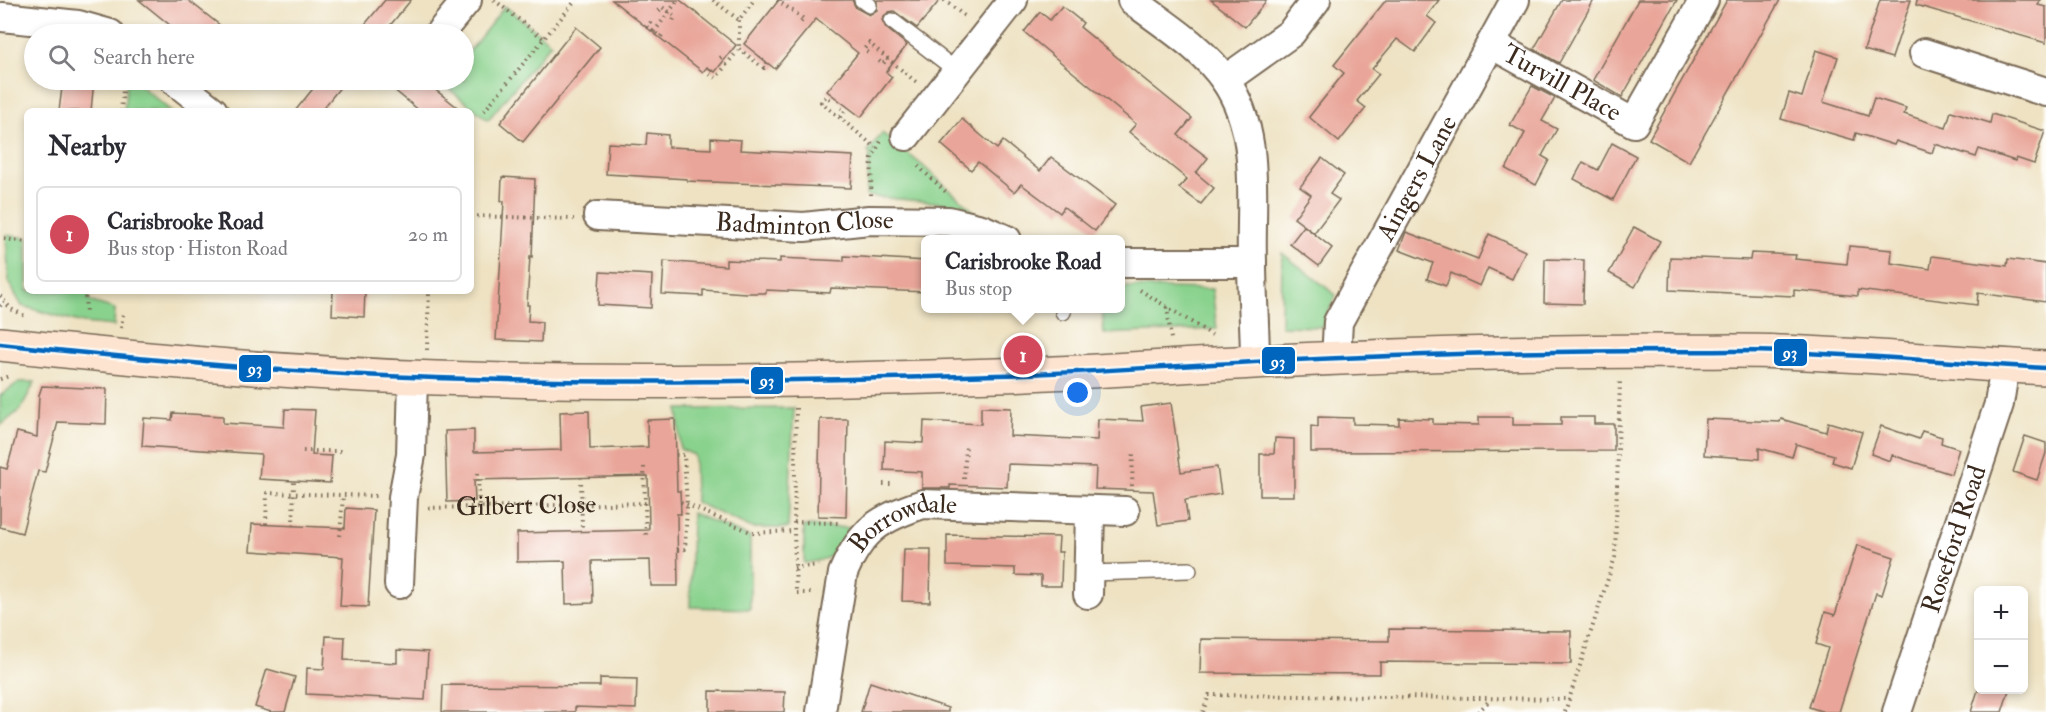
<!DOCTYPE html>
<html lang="en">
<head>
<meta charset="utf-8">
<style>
  :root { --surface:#fff; --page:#f2f2f3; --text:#2b2b33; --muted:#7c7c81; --line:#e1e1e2; --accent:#d1495b }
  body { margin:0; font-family:"IM FELL Double Pica",serif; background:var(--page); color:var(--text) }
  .controls { position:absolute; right:18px; bottom:18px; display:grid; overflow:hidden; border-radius:9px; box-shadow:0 3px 9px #0003 }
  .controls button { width:54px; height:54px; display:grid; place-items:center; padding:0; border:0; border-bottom:2px solid var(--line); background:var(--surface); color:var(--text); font:30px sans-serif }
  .you { position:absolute; left:1078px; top:393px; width:21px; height:21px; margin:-15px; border:4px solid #fff; border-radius:50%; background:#1a73e8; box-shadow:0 0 0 9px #1a73e833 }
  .badge { display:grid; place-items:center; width:39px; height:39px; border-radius:50%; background:var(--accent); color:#fff; font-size:20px; font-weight:700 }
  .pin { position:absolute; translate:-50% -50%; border:3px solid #fff; box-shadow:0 2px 6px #0006 }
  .popup { position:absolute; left:921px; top:235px; width:204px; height:78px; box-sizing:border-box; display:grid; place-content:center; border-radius:9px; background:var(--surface); filter:drop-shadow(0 2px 4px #0005); font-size:20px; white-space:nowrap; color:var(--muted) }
  .popup b { font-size:22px; color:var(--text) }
  .popup::after { content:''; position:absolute; left:50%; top:100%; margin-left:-12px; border:12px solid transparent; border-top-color:var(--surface) }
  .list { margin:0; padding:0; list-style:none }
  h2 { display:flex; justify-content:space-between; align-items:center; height:78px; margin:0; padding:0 24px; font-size:26px }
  h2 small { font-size:20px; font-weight:400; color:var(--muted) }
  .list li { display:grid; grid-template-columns:39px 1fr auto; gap:18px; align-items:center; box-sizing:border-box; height:96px; margin:0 12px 12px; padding:0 12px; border:2px solid var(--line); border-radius:9px }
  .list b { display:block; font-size:22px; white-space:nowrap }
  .list p { margin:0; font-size:20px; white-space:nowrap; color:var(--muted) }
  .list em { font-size:20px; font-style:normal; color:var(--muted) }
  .icon { flex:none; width:33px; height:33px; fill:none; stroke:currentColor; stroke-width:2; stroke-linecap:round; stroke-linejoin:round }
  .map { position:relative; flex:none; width:2046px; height:712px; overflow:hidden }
  .search { position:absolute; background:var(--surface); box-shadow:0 3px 9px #0003; left:24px; top:24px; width:450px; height:66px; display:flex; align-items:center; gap:15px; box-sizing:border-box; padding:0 21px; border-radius:33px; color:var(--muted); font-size:22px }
  .panel { position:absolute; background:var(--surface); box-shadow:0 3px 9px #0003; left:24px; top:108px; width:450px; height:186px; border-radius:9px }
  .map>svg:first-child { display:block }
  .green { fill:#89d28d; stroke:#627e56; stroke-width:1.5 }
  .building { fill:#e9a599 }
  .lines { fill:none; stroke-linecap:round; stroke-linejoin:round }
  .service-casing { stroke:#7a6a57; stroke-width:18 }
  .minor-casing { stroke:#7a6a57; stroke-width:32 }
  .secondary-casing { stroke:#7a6a57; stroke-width:36 }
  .path { stroke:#7a6a57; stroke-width:4; stroke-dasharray:1.5 4.5; stroke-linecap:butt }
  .service { stroke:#fff; stroke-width:15 }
  .minor { stroke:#fff; stroke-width:28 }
  .secondary { stroke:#fde4d1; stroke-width:33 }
  .bus-1-casing { stroke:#fdfcf7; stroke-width:9 }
  .bus-1 { stroke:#0065bd; stroke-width:4.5 }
  .labels { text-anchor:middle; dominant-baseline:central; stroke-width:4.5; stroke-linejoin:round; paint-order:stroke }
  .street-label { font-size:26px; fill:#3b2a1e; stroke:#fdfcf7 }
  .line-badge { stroke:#fdfcf7; stroke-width:2 }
  .badge-label { font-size:16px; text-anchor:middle; font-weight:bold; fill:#fff }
</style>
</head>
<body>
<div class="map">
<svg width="2046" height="712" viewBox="0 0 2046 712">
  <rect width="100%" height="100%" fill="#fdfcf7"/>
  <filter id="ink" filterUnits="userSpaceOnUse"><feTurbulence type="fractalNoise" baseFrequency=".0167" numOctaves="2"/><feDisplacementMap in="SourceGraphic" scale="12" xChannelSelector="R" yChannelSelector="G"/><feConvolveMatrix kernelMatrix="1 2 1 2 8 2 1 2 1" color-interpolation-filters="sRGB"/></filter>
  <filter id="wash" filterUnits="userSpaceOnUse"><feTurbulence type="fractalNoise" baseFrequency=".008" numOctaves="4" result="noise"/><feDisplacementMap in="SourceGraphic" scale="24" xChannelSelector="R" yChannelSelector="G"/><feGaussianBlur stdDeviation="1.35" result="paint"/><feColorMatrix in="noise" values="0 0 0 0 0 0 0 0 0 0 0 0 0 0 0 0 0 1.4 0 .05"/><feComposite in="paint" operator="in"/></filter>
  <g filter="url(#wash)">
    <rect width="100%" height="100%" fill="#eee2c2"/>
    <!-- green -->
    <g class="green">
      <polygon points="505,6 551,43 488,120 443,84 446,80 464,80 464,58"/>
      <polygon points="127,80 134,80 171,111 124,111"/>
      <polygon points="882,133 922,165 979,216 943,203 866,196 870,154 868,152"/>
      <polygon points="6,235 27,238 27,291 89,291 89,301 115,309 114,326 83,323 22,306 9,283"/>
      <polygon points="1282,253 1336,295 1322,327 1281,326"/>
      <polygon points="1121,287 1212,289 1217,329 1104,334 1102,309 1120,308"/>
      <polygon points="19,382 35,382 20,410 0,426 0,396"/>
      <polygon points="794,408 788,528 752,528 695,502 694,455 680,449 678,409"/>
      <polygon points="692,513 750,537 750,609 690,607"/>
      <path d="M804,526L856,528C839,552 834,560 804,563Z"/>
    </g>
    <g id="blocks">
      <!-- building -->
      <g class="building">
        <polygon points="139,0 188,0 231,34 181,34"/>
        <polygon points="385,0 411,0 383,34 357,34"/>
        <polygon points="612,0 680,0 736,45 715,72 707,67 703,72"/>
        <polygon points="779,0 852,0 856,8 869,15 877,10 877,0 940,0 917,28 894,11 889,12 884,16 882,20 886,28 907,45 886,72 892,77 861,117 827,91 858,53 816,19 775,69 744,44"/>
        <polygon points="1211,0 1267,0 1245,27"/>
        <polygon points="1386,0 1439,0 1427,16 1436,23 1415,52 1397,39 1372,69 1379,74 1357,101 1366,108 1339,142 1309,117 1344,73 1334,65"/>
        <polygon points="1562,0 1594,0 1559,63 1534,49"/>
        <polygon points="1638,0 1677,0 1622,97 1593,80"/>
        <polygon points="1727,0 1780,0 1689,162 1649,139"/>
        <polygon points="1880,0 1911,0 1892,58 1864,50"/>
        <polygon points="1917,0 2040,0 2038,5 2046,7 2046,43 1916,5"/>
        <polygon points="1062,6 1083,23 1080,27 1192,118 1178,135 1208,158 1196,173 1214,188 1201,204 1179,188 1187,179 1129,132 1136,124 1024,32 1040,12 1050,20"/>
        <polygon points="576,27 600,47 523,142 500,123"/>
        <polygon points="1816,50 1838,57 1823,102 1868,116 1874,98 1906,108 1904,114 1946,128 1951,111 1990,123 1992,114 2045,131 2034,164 2016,158 2015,161 1979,149 1976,157 1935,144 1932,153 1896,141 1894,145 1856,133 1854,140 1781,119 1789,93 1802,97"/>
        <polygon points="63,80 94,80 91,111 59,111"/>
        <polygon points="320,80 346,80 321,111 295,111"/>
        <polygon points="382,80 423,80 462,111 420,111"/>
        <polygon points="1532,86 1555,98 1542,121 1557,129 1542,156 1549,160 1536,185 1506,169 1525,133 1510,125"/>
        <polygon points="962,119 997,149 1003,141 1040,171 1051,157 1115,205 1095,231 1064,207 1060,213 1021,184 1014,192 978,162 971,170 941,144"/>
        <polygon points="647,133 668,135 668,147 711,149 711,138 741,140 740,150 853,156 851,188 687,181 687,179 606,174 608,143 646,145"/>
        <polygon points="1612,143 1636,156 1613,200 1574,179 1583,162 1598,170"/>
        <polygon points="1322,158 1344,175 1330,194 1339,200 1314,233 1294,218 1311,195 1300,187"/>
        <polygon points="502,177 535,179 532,257 530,256 527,305 529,305 528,321 542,322 541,342 496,340 504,201 501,201"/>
        <polygon points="1304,226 1332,248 1319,266 1290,244"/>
        <polygon points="1634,227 1660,241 1635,287 1609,273"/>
        <polygon points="1406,232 1478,259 1489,234 1525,251 1512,279 1488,268 1480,286 1451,273 1446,286 1427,279 1433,263 1399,250"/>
        <polygon points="1849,246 1892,250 1891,263 1930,269 1932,256 2007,266 2008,259 2046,264 2046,302 1978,293 1977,305 1858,290 1858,296 1794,290 1794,296 1669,290 1670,257 1750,260 1751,253 1796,255 1795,259 1847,264"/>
        <polygon points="844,256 926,261 926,292 831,288 830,293 766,290 766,293 746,293 703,290 703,296 662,294 664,261 726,266 726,260 780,262 780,258 844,261"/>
        <polygon points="1545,259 1584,260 1583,304 1544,303"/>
        <polygon points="600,272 652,275 651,308 598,305"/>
        <polygon points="333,291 365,291 364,317 332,315"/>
        <polygon points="42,386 107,389 106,424 58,422 45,472 38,471 22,533 0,527 0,467 7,469 17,432 37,437 39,395"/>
        <polygon points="1171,403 1181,472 1217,467 1221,494 1185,500 1188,521 1158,525 1153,491 1095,489 1096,467 1008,464 1007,487 950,485 950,488 922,488 922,472 884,470 885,441 923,443 924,421 981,424 981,407 1011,408 1010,436 1097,440 1098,419 1143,421 1141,407"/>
        <polygon points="285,409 315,410 312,455 332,456 330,483 259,479 261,454 142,446 144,418 172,420 173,413 223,416 223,423 284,427"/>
        <polygon points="589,411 590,449 648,447 647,420 675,419 677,491 680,491 681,514 677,514 678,586 651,586 650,560 592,561 593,603 566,604 565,561 517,562 517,533 649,530 648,476 474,480 475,501 447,502 445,431 474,430 474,452 561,450 560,412"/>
        <polygon points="1318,417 1353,418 1353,424 1399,425 1399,418 1433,419 1433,424 1479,425 1479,417 1513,417 1513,425 1561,425 1561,417 1594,417 1594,424 1614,424 1614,451 1311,452 1311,426 1318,427"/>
        <polygon points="820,419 848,419 846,517 818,516"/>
        <polygon points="1706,419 1780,422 1781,419 1826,432 1828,422 1862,432 1851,468 1832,462 1834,455 1796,444 1792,457 1759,448 1759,459 1704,455"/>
        <polygon points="1881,426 1919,439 1922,431 1942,437 1941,443 1959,449 1951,474 1892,455 1890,461 1871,454"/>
        <polygon points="2025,436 2046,443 2046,453 2037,480 2013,472"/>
        <polygon points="1275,438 1294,439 1294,496 1260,496 1260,454 1274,454"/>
        <polygon points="346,508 374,510 368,607 340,606 343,557 250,551 252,524 345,528"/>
        <polygon points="947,535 1059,537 1058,552 1062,552 1061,586 1041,586 1041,576 1015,575 1015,568 947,566"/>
        <polygon points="1857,545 1894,557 1882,595 1876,593 1839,712 1824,712 1809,707 1828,648 1816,644 1825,612 1835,615"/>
        <polygon points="904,549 931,549 930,602 902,601"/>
        <polygon points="1389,629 1571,631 1571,664 1380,662 1380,674 1200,673 1201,639 1389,641"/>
        <polygon points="326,636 345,637 344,660 397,663 397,650 428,652 425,700 306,694 307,668 324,669"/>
        <polygon points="267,669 295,677 285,712 271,712 255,707"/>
        <polygon points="600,678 637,679 636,709 575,707 575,712 442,712 443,685 600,686"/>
        <polygon points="870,682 948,708 948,712 861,712"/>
        <polygon points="1978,690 2009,690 2002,712 1971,712"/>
        <polygon points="710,691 785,692 784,712 710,712"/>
      </g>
    </g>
  </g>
  <g filter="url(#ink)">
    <use href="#blocks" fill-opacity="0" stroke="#7a6a57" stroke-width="1.5"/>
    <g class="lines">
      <!-- service casing -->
      <g class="service-casing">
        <g id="service">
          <polyline points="862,0 869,5"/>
          <polyline points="892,21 957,71"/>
          <polyline points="1063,308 1063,312"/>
          <polyline points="1090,573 1189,570"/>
        </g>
      </g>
      <!-- minor casing -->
      <g class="minor-casing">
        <g id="minor">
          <path d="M1132,0C1163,24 1202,47 1225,80C1262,134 1250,200 1252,262C1252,295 1255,328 1255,362"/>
          <polyline points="2,17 78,25 110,34"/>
          <polyline points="439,34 467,0"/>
          <path id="s2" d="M1491,44L1634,123L1704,0"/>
          <polyline points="1924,53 2046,92"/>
          <polyline points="174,80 213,111"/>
          <polyline points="1225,80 1291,33 1316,0"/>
          <polyline points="906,136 1013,0"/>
          <path id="s3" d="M598,216L804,227L869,220L949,221L982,229L1007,240"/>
          <polyline points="1120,263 1252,263"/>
          <path id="s4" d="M1336,360L1338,322L1515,0"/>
          <polyline points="399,584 403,497 411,455 413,378"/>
          <polyline points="1088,594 1090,511"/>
          <path id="s5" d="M821,712L843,573C861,530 880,518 923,504L1125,511"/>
          <path id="s6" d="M1897,712L1999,404L2005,366"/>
        </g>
      </g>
      <!-- secondary casing -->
      <g class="secondary-casing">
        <path id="secondary" d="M0,344C137,359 273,372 410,377C606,385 801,381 997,375C1083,373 1168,366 1254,362C1391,355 1529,351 1666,351C1703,352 1741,350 1779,352C1868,355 1957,363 2046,368"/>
      </g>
      <!-- path -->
      <g class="path">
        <polyline points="494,0 544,39"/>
        <polyline points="713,0 739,20 754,0"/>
        <polyline points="777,0 804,19 800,23"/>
        <polyline points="944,0 967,18"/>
        <polyline points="659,11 662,7 675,16 673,21"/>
        <polyline points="651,22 647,27 661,37 664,32"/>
        <polyline points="654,32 678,0"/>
        <polyline points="739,49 764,68 767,63"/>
        <polyline points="868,52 864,49 869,43 916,82"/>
        <polyline points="720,58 723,56 729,61"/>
        <polyline points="879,61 883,64 888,58"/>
        <polyline points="711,70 708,73 716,78 739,49 739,20"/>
        <polyline points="830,99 826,96 821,102 876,148"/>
        <polyline points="121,111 124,80"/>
        <polyline points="484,111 576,0"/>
        <polyline points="840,117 845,111 841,108"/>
        <polyline points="918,166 948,194"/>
        <polyline points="871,195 872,158 881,141"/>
        <polyline points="471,216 574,219"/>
        <polyline points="4,239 27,242"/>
        <polyline points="1140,290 1212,335"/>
        <polyline points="85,291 86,315"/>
        <polyline points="0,296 11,309 25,316"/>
        <polyline points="0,306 1,305"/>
        <polyline points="1167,307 1171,339"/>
        <polyline points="121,328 123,314"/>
        <polyline points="427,350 429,291"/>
        <polyline points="0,379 9,376"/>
        <polyline points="796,408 794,531 796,593 814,593"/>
        <polyline points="303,451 342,451"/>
        <polyline points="676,455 684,455 687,505 685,549 677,550"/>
        <polyline points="644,467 646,538"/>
        <polyline points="478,473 479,507"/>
        <polyline points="581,477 582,532"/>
        <polyline points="964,479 966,446"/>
        <polyline points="883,484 891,484 891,487"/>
        <polyline points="1132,486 1133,451"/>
        <polyline points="681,502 753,533 794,531"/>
        <path id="s1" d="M428,508L649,503"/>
        <polyline points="794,522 841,523"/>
        <polyline points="266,524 267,493 378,496"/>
        <polyline points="293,526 294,481"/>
        <polyline points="340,536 343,496"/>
        <polyline points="794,568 818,565"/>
        <polyline points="1203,712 1209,695 1569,699"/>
        <polyline points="1478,712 1490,700"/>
        <polyline points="1565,712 1615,557 1620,379"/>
      </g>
      <!-- service -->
      <use href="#service" class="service"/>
      <!-- minor -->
      <use href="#minor" class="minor"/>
      <!-- secondary -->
      <use href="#secondary" class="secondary"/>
      <!-- bus-1 casing -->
      <g class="bus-1-casing">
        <path id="bus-1" d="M0,344C137,359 273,372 410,377C606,385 801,381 997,375C1083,373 1168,366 1254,362C1391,355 1529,351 1666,351C1703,352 1741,350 1779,352C1868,355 1957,363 2046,368"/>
      </g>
      <!-- bus-1 -->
      <use href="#bus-1" class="bus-1"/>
    </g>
  </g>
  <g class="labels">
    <!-- street labels -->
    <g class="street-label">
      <text stroke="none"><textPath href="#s2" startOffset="81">Turvill Place</textPath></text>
      <text stroke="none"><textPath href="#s4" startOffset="202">Aingers Lane</textPath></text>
      <text stroke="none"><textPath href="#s3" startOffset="207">Badminton Close</textPath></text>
      <text stroke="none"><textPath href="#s1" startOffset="98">Gilbert Close</textPath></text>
      <text stroke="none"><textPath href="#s5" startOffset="226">Borrowdale</textPath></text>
      <text stroke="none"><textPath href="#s6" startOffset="182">Roseford Road</textPath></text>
    </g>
  </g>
  <g class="line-badge">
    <rect x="1773" y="338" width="35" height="29" rx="6" fill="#0065bd"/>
    <rect x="1261" y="346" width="35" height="29" rx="6" fill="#0065bd"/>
    <rect x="238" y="354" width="34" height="29" rx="6" fill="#0065bd"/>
    <rect x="750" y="366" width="34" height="29" rx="6" fill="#0065bd"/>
  </g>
  <g class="badge-label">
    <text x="1790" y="358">93</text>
    <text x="1278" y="367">93</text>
    <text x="255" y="374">93</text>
    <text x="767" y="386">93</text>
  </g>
</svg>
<div class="controls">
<button>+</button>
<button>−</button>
</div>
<div class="you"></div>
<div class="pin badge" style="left:1023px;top:355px">1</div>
<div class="popup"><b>Carisbrooke Road</b>Bus stop</div>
<div class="search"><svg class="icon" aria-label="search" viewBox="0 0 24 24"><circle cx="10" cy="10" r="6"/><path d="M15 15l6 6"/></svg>Search here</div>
<section class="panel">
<h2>Nearby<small></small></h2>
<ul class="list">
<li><span class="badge">1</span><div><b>Carisbrooke Road</b><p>Bus stop · Histon Road</p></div><em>20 m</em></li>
</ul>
</section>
</div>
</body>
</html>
